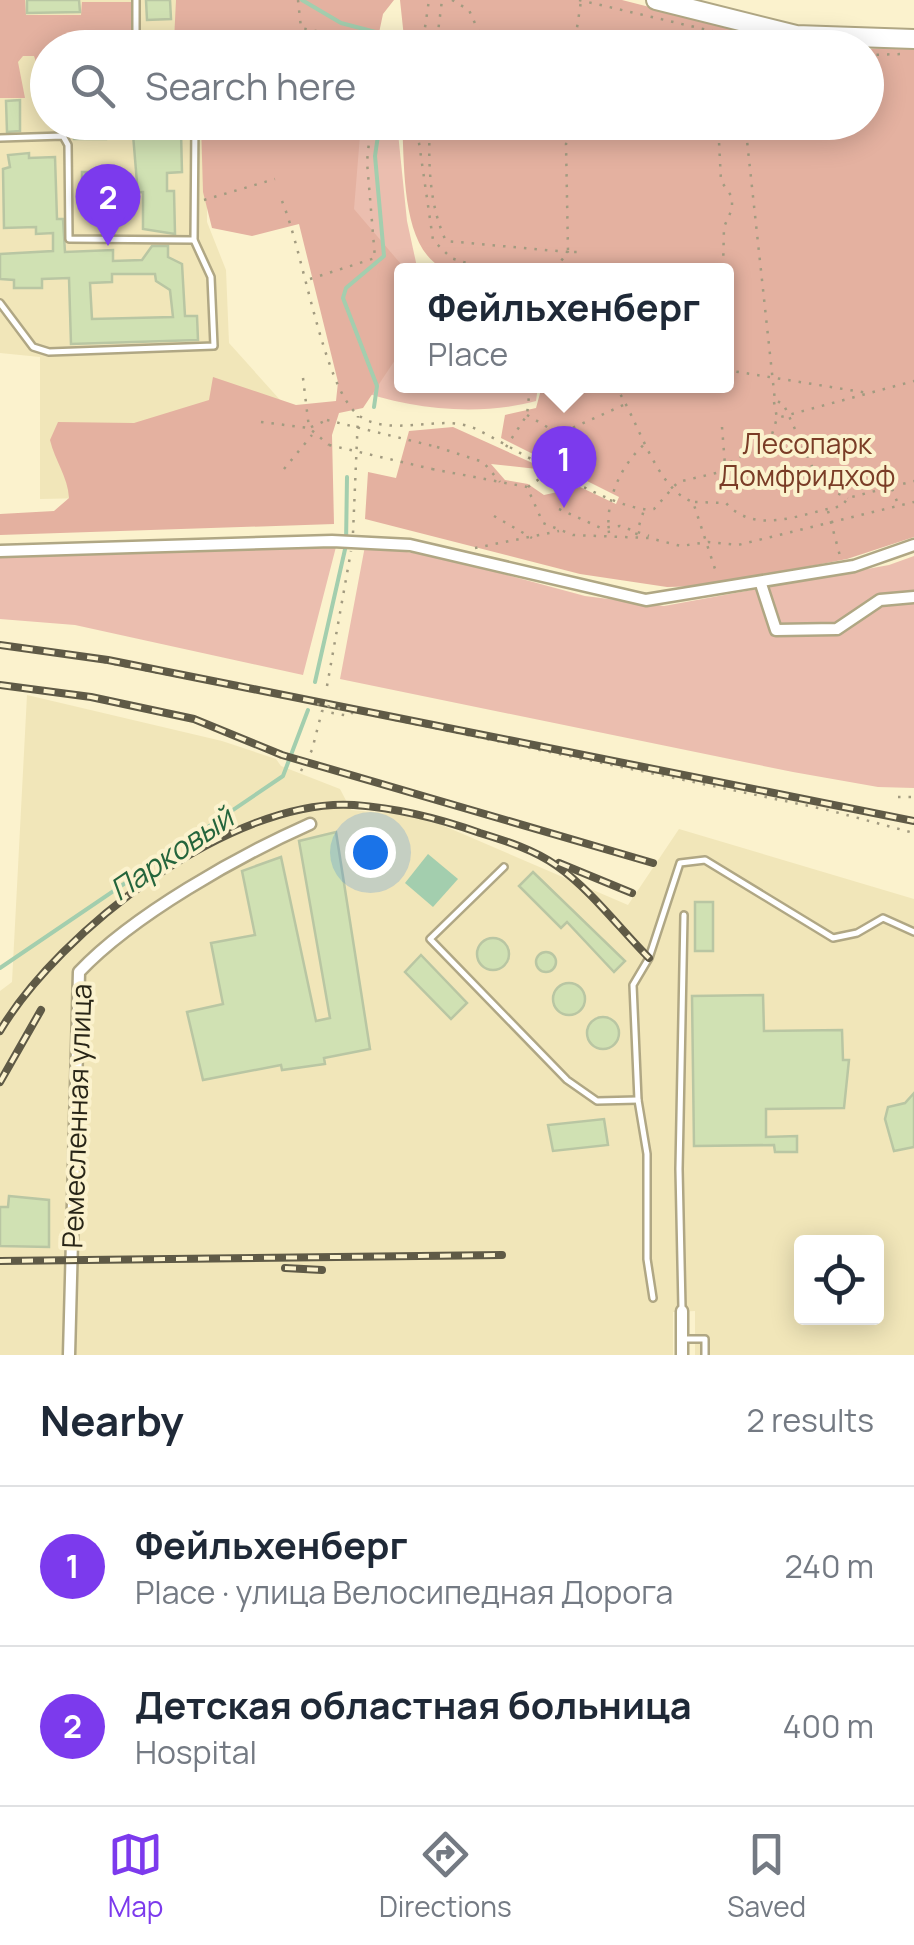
<!DOCTYPE html>
<html lang="en">
<head>
<meta charset="utf-8">
<style>
  :root { --surface:#fff; --page:#f6f6f7; --text:#1f2937; --muted:#747a83; --line:#e0e1e3; --accent:#7c3aed }
  body { margin:0; font-family:Manrope,sans-serif; background:var(--page); color:var(--text) }
  .controls { position:absolute; right:30px; bottom:30px; display:grid; overflow:hidden; border-radius:10px; box-shadow:0 5px 25px #0003 }
  .controls button { width:90px; height:90px; display:grid; place-items:center; padding:0; border:0; border-bottom:2px solid var(--line); background:var(--surface); color:var(--text); font:50px sans-serif }
  .you { position:absolute; left:370px; top:852px; width:35px; height:35px; margin:-25px; border:8px solid #fff; border-radius:50%; background:#1a73e8; box-shadow:0 0 0 15px #1a73e833 }
  .badge { display:grid; place-items:center; width:65px; height:65px; border-radius:50%; background:var(--accent); color:#fff; font-size:32px; font-weight:700 }
  .pin { position:absolute; translate:-50% -82px; filter:drop-shadow(0 2px 5px #0008) }
  .pin::after { content:''; position:absolute; top:52px; width:35px; height:30px; background:inherit; clip-path:polygon(0 0,100% 0,50% 100%) }
  .popup { position:absolute; left:394px; top:263px; width:340px; height:130px; box-sizing:border-box; display:grid; place-content:center; border-radius:10px; background:var(--surface); filter:drop-shadow(0 2px 8px #0005); font-size:32px; white-space:nowrap; color:var(--muted) }
  .popup b { font-size:38px; color:var(--text) }
  .popup::after { content:''; position:absolute; left:50%; top:100%; margin-left:-20px; border:20px solid transparent; border-top-color:var(--surface) }
  .list { margin:0; padding:0; list-style:none }
  h2 { display:flex; justify-content:space-between; align-items:center; height:130px; margin:0; padding:0 40px; font-size:42px }
  h2 small { font-size:32px; font-weight:400; color:var(--muted) }
  .list li { display:grid; grid-template-columns:65px 1fr auto; gap:30px; align-items:center; box-sizing:border-box; height:160px; padding:0 40px; border-top:2px solid var(--line) }
  .list b { display:block; font-size:38px; white-space:nowrap }
  .list p { margin:0; font-size:32px; white-space:nowrap; color:var(--muted) }
  .list em { font-size:32px; font-style:normal; color:var(--muted) }
  .icon { flex:none; width:55px; height:55px; fill:none; stroke:currentColor; stroke-width:2; stroke-linecap:round; stroke-linejoin:round }
  .map { position:relative; flex:none; width:914px; height:1355px; overflow:hidden }
  .search { position:absolute; background:var(--surface); box-shadow:0 5px 25px #0003; left:30px; right:30px; top:30px; height:110px; display:flex; align-items:center; gap:25px; box-sizing:border-box; padding:0 35px; border-radius:55px; color:var(--muted); font-size:38px }
  .sheet { height:450px; background:var(--surface) }
  nav { display:flex; justify-content:space-around; align-items:center; box-sizing:border-box; height:140px; border-top:2px solid var(--line); background:var(--surface); font-size:28px; color:var(--muted) }
  nav a { display:grid; justify-items:center; gap:5px }
  nav .on { color:var(--accent) }
  .map>svg:first-child { display:block }
  .built { fill:#f1e6b9; fill-rule:evenodd }
  .green { fill:#ebbeaf }
  .forest { fill:#e4b1a0 }
  .water { fill:#a3ceae }
  .lines { fill:none; stroke-linecap:round; stroke-linejoin:round }
  .stream { stroke:#a3ceae; stroke-width:4 }
  .building { fill:#d0e1b3; stroke:#b9c6a3; stroke-width:2.5; fill-rule:evenodd }
  .lane-casing { stroke:#b0a784; stroke-width:10 }
  .street-casing { stroke:#b0a784; stroke-width:15 }
  .primary-casing { stroke:#b0a784; stroke-width:22 }
  .path { stroke:#a29b80; stroke-width:2.5; stroke-dasharray:2.5 8; stroke-linecap:butt }
  .lane { stroke:#fff; stroke-width:5 }
  .street { stroke:#fff; stroke-width:10 }
  .primary { stroke:#fff; stroke-width:18 }
  .rail-casing { stroke:#5f5a46; stroke-width:8 }
  .rail { stroke:#fbf2cd; stroke-width:4; stroke-dasharray:11; stroke-linecap:butt }
  .path-bridge { stroke:#a29b80; stroke-width:2.5; stroke-dasharray:2.5 8; stroke-linecap:butt }
  .labels { text-anchor:middle; dominant-baseline:central; stroke-width:8; stroke-linejoin:round; paint-order:stroke }
  .park-label { font-size:28px; fill:#7a3c26; stroke:#fbf2cd }
  .street-label { font-size:28px; fill:#282517; stroke:#fbf2cd }
  .water-label { font-size:30px; font-style:italic; fill:#24653c; stroke:#fbf2cd }
</style>
</head>
<body>
<div class="map">
<svg width="914" height="1355" viewBox="0 0 914 1355">
  <rect width="100%" height="100%" fill="#fbf2cd"/>
  <!-- built -->
  <g class="built">
    <polygon points="18,0 224,0 235,47 48,48 48,122 253,123 254,191 207,205 207,222 226,270 229,343 281,401 282,494 40,499 40,357 0,353 0,19"/>
    <path d="M27,695L222,741L276,759L281,766L340,789L351,810L421,816L628,905L679,829L914,899V1355H695V1311L673,1312V1355H0V991L12,982ZM802,1242H876V1318H802Z"/>
  </g>
  <!-- green -->
  <g class="green">
    <path d="M303,123H397L407,221L417,267L425,270H402V386H538L536,401C476,417 409,409 351,388Z"/>
    <polygon points="337,543 303,675 75,625 0,619 0,554"/>
    <polygon points="365,546 441,557 585,596 664,606 889,565 914,556 914,788 878,787 793,772 340,679"/>
  </g>
  <!-- forest -->
  <g class="forest">
    <polygon points="0,0 25,0 26,15 81,15 82,2 132,2 133,47 48,48 47,94 34,56 23,56 18,62 25,98 0,98"/>
    <polygon points="176,0 394,0 383,14 376,47 179,48 174,41"/>
    <polygon points="400,0 622,0 779,40 834,47 405,47"/>
    <path d="M914,47V537L847,559L707,586L667,587L580,574L365,519L368,472L396,478L409,431L453,427L537,465V469L491,464L505,480L528,484L544,495L580,487L616,504L619,497L501,438L505,415L536,408L542,386H726V270H447C400,252 405,165 402,123L866,122L867,49Z"/>
    <path d="M201,123H361L354,209L406,270H402L401,351L363,408L339,413L332,435L334,524L0,535V514L54,511L69,498C68,477 55,461 50,440L58,422L134,423L209,400L213,377L296,405L336,401L338,382L299,224L252,236L212,228L203,192Z"/>
  </g>
  <!-- water -->
  <polygon class="water" points="428,854 458,879 433,907 405,883"/>
  <g class="lines">
    <!-- stream -->
    <g class="stream">
      <polyline points="302,0 341,23 383,34 388,48"/>
      <polyline points="374,407 377,386 343,298 346,288 384,256 375,156 380,122"/>
      <polyline points="315,682 346,545 347,477"/>
      <polyline points="0,968 283,776 308,710"/>
    </g>
  </g>
  <!-- building -->
  <g class="building">
    <polygon points="27,0 79,0 80,12 27,13"/>
    <polygon points="146,0 170,0 171,19 147,20"/>
    <polygon points="20,100 20,131 7,132 6,101"/>
    <rect x="74" y="122" width="32" height="17"/>
    <polygon points="132,122 164,122 165,132 181,132 182,172 167,173 167,191 174,191 175,234 143,229 143,192 108,194 108,213 82,213 82,172 108,172 108,183 137,183"/>
    <path d="M29,153V158L55,157L57,219H63L65,252L113,250V261L142,260L152,246H168V257L182,264L185,316H197L198,340L71,344L69,278L42,279V288H14V280L0,279V254L53,251V233L36,234V227L4,228L3,169L10,167L8,155ZM112,274H155L156,281L170,290L173,317L92,319L90,283L112,282Z"/>
    <polygon points="336,832 370,1049 324,1058 325,1064 282,1070 281,1065 203,1080 187,1012 223,1004 211,943 255,935 242,871 281,857 316,1021 330,1018 299,841"/>
    <polygon points="533,872 625,961 614,972 567,922 561,928 519,886"/>
    <rect x="695" y="902" width="18" height="49"/>
    <circle cx="493" cy="954" r="16"/>
    <circle cx="546" cy="962" r="10"/>
    <polygon points="421,955 467,1003 451,1019 405,972"/>
    <circle cx="569" cy="999" r="16"/>
    <polygon points="763,995 764,1031 842,1030 843,1060 849,1060 844,1108 766,1109 766,1137 797,1136 797,1152 775,1152 774,1145 694,1146 692,996"/>
    <circle cx="603" cy="1033" r="16"/>
    <polygon points="914,1093 914,1147 894,1151 885,1119 888,1107 905,1103"/>
    <polygon points="604,1119 608,1145 553,1151 548,1125"/>
    <polygon points="9,1196 49,1200 49,1247 0,1246 0,1207 8,1207"/>
  </g>
  <g class="lines">
    <!-- lane casing -->
    <g class="lane-casing">
      <g id="lane">
        <polyline points="136,0 136,48"/>
        <polyline points="136,41 166,42 172,48"/>
        <polyline points="0,138 63,136 68,145 69,239 194,240"/>
        <polyline points="0,303 33,347 49,352 214,346 211,277 194,240 195,122"/>
        <polyline points="504,867 430,939 567,1080 597,1101 638,1100"/>
        <polyline points="653,1298 647,1259 647,1154 638,1100 633,985 649,958 680,863 705,860 833,938 857,933 883,918 914,932"/>
        <polyline points="682,1308 679,1169 684,915"/>
        <polyline points="685,1339 705,1339 705,1355"/>
      </g>
    </g>
    <!-- street casing -->
    <g class="street-casing">
      <g id="street">
        <polyline points="0,551 332,541 410,545 646,600 854,566 914,545"/>
        <polyline points="761,584 776,630 837,629 880,600 914,597"/>
        <polyline points="682,1311 682,1355"/>
        <path d="M69,1355L79,972C133,915 238,856 310,824"/>
      </g>
    </g>
    <!-- primary casing -->
    <g class="primary-casing">
      <polyline id="primary" points="656,0 796,35 914,39"/>
    </g>
    <!-- path -->
    <g class="path">
      <polyline points="298,0 301,28 362,40 366,48"/>
      <polyline points="452,0 469,10 486,48"/>
      <polyline points="579,0 772,45"/>
      <polyline points="735,39 736,48"/>
      <polyline points="422,48 429,0"/>
      <polyline points="436,48 442,0"/>
      <polyline points="574,48 581,1"/>
      <polyline points="714,48 715,33"/>
      <polyline points="866,55 903,54"/>
      <polyline points="416,122 433,240 451,258 489,270"/>
      <path d="M430,122C428,162 429,205 446,241L568,252L554,270"/>
      <polyline points="545,122 565,143"/>
      <polyline points="570,122 566,144 568,252 579,252"/>
      <polyline points="718,122 721,181 732,197 732,209 724,227 723,270"/>
      <polyline points="745,122 775,401 783,403 821,486 848,498"/>
      <polyline points="204,200 275,179"/>
      <path d="M282,201C303,251 323,385 357,414C389,440 441,412 476,429C514,447 618,515 654,509L678,482L720,472L725,465L770,441L777,418L914,381"/>
      <polyline points="310,279 375,258 367,162 371,122"/>
      <polyline points="726,332 726,363"/>
      <polyline points="726,370 868,393"/>
      <polyline points="303,378 309,428 327,420"/>
      <path d="M615,386C638,418 655,489 693,502L717,575"/>
      <polyline points="774,402 777,418"/>
      <polyline points="527,415 559,434 628,403"/>
      <polyline points="261,422 309,428 329,445"/>
      <polyline points="722,427 725,465"/>
      <polyline points="437,447 483,462 500,482"/>
      <polyline points="506,447 527,415 530,386"/>
      <polyline points="284,469 312,435"/>
      <polyline points="432,469 527,487 543,523 573,535 649,538 681,546 708,542 738,545 914,502"/>
      <polyline points="528,487 553,469"/>
      <polyline points="892,489 898,504"/>
      <path d="M695,502L726,503C756,537 805,512 842,506L848,498L914,481"/>
      <polyline points="559,509 601,528 620,526 649,536"/>
      <polyline points="828,511 840,556"/>
      <polyline points="494,516 532,538"/>
      <polyline points="353,533 358,416"/>
      <path d="M609,533C605,500 621,464 646,443"/>
      <polyline points="636,535 644,510"/>
      <polyline points="475,548 559,531"/>
      <polyline points="0,647 63,654 317,704"/>
      <polyline points="327,686 351,551"/>
      <polyline points="343,709 828,810 914,833"/>
      <polyline points="301,771 312,750 322,711 349,716 354,711"/>
      <polyline points="898,797 914,797"/>
    </g>
    <!-- lane -->
    <use href="#lane" class="lane"/>
    <!-- street -->
    <use href="#street" class="street"/>
    <!-- primary -->
    <use href="#primary" class="primary"/>
    <!-- rail casing -->
    <g class="rail-casing">
      <g id="rail">
        <polyline points="0,645 108,660 914,821"/>
        <polyline points="0,685 91,697 194,719 282,755 653,863"/>
        <polyline points="559,863 632,893"/>
        <path d="M0,1031C59,931 232,797 354,805C396,808 441,819 480,833C506,841 535,850 557,866C591,890 620,929 649,958"/>
        <polyline points="0,1082 41,1010"/>
        <polyline points="0,1261 502,1255"/>
        <polyline points="285,1268 322,1270"/>
      </g>
    </g>
    <!-- rail -->
    <use href="#rail" class="rail"/>
    <!-- path-bridge -->
    <g class="path-bridge">
      <polyline points="327,420 437,447"/>
      <polyline points="329,445 432,469"/>
      <polyline points="317,704 343,709"/>
    </g>
  </g>
  <g class="labels">
    <!-- park labels -->
    <g class="park-label">
      <text x="807" y="443">Лесопарк<tspan x="807" dy="32">Домфридхоф</tspan></text>
    </g>
    <!-- street labels -->
    <g class="street-label">
      <text transform="translate(76 1116) rotate(-88)">Ремесленная улица</text>
    </g>
    <!-- water labels -->
    <g class="water-label">
      <text transform="translate(171 853) rotate(-34)">Парковый</text>
    </g>
  </g>
</svg>
<div class="controls">
<button><svg class="icon" aria-label="locate" viewBox="0 0 24 24"><circle cx="12" cy="12" r="6"/><path d="M12 2v4M12 18v4M2 12h4M18 12h4"/></svg></button>
</div>
<div class="you"></div>
<div class="pin badge" style="left:564px;top:508px">1</div>
<div class="popup"><b>Фейльхенберг</b>Place</div>
<div class="pin badge" style="left:108px;top:246px">2</div>
<div class="search"><svg class="icon" aria-label="search" viewBox="0 0 24 24"><circle cx="10" cy="10" r="6"/><path d="M15 15l6 6"/></svg>Search here</div>
</div>
<section class="sheet">
<h2>Nearby<small>2 results</small></h2>
<ul class="list">
<li><span class="badge">1</span><div><b>Фейльхенберг</b><p>Place · улица Велосипедная Дорога</p></div><em>240 m</em></li>
<li><span class="badge">2</span><div><b>Детская областная больница</b><p>Hospital</p></div><em>400 m</em></li>
</ul>
</section>
<nav>
<a class="on"><svg class="icon" aria-label="map" viewBox="0 0 24 24"><path d="M3 6l6-2 6 2 6-2v14l-6 2-6-2-6 2zM9 4v14M15 6v14"/></svg>Map</a>
<a><svg class="icon" aria-label="directions" viewBox="0 0 24 24"><path d="M12 3l9 9-9 9-9-9zM9 14v-3h6M13 9l2 2-2 2"/></svg>Directions</a>
<a><svg class="icon" aria-label="saved" viewBox="0 0 24 24"><path d="M7 4h10v16l-5-4-5 4z"/></svg>Saved</a>
</nav>
</body>
</html>
